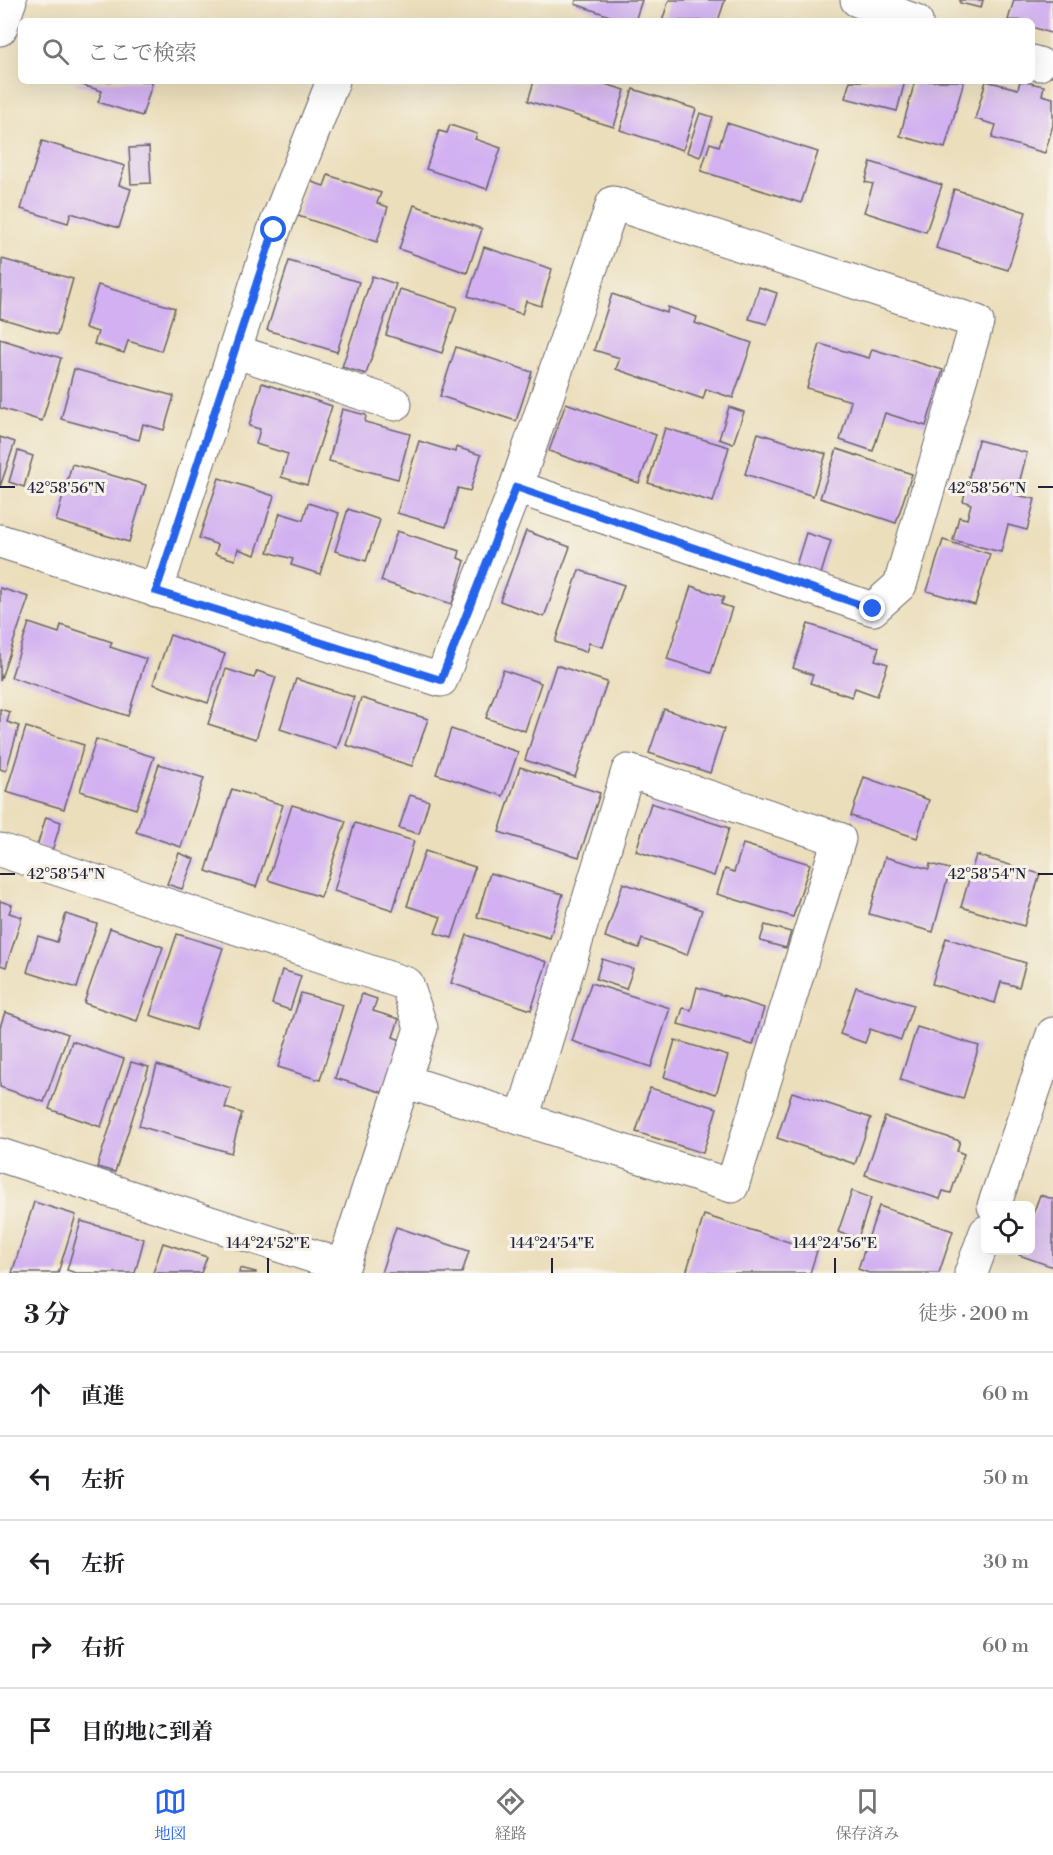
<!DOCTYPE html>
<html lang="ja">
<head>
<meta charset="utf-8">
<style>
  :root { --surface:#fff; --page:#f6f6f6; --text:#202124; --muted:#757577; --line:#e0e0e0; --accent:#2563eb }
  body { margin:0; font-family:"Libre Bodoni","Noto Serif JP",serif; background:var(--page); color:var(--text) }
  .controls { position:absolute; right:18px; bottom:18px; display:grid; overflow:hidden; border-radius:9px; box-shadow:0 6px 24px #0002 }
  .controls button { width:54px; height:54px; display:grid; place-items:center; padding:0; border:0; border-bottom:2px solid var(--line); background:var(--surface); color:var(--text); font:30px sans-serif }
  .stop { position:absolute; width:18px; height:18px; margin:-14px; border:4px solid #2563eb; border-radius:50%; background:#fff }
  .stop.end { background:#2563eb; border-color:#fff; box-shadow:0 2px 6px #0008 }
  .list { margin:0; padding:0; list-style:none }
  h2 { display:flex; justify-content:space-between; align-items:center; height:78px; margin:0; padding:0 24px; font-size:26px }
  h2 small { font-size:20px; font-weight:400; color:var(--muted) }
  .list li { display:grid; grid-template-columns:39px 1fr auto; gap:18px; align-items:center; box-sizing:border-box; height:84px; padding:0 24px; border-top:2px solid var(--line) }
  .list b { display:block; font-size:22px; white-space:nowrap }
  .list em { font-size:20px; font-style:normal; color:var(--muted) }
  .icon { flex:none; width:33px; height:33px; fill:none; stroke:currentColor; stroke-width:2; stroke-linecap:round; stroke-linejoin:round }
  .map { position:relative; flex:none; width:1053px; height:1273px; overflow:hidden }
  .search { position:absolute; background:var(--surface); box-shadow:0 6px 24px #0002; left:18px; right:18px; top:18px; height:66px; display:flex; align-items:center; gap:15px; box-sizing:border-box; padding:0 21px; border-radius:9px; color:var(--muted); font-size:22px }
  .sheet { height:498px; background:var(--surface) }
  nav { display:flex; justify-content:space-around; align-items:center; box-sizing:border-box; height:84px; border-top:2px solid var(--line); background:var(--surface); font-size:16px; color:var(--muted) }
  nav a { display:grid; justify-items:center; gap:3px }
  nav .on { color:var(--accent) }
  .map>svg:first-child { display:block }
  .building { fill:#d2b0f1 }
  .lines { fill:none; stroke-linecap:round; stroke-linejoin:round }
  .minor-casing { stroke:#686468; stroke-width:35 }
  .minor { stroke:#fff; stroke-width:33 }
  .route { stroke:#2563eb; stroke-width:8 }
  .ticks { fill:none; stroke:#22223b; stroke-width:2 }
  .ticks-label { font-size:15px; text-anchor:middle; fill:#22223b; stroke:#f7f3e8; stroke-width:6; stroke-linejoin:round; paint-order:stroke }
</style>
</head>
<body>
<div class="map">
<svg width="1053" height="1273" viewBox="0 0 1053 1273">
  <rect width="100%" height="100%" fill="#f7f3e8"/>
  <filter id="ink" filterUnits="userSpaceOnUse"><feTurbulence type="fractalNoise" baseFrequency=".0167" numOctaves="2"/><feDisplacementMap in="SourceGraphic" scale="12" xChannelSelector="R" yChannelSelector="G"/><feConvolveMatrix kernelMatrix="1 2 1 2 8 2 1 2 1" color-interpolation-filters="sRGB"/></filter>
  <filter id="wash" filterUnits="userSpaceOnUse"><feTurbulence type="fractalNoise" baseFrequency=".008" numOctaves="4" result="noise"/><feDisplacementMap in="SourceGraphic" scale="24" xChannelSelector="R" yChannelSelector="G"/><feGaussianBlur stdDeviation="1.35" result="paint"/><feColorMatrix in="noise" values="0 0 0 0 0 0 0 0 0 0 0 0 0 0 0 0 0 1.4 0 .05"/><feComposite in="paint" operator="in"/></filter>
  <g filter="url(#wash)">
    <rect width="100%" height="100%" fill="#ebdebb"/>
    <g id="blocks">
      <!-- building -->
      <g class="building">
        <polygon points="576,0 642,0 635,21 624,21 575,4"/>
        <polygon points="669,0 725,0 718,21 662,21"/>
        <polygon points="960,0 983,0 981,8 960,3"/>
        <polygon points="1014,0 1053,0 1053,34 1032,27 1032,21 1008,20"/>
        <polygon points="153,81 142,116 98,102 102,91 72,82"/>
        <polygon points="534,81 595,81 625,90 614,127 528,101"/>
        <polygon points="850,81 905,81 897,111 845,98"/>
        <polygon points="915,81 964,81 945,148 900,136"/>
        <polygon points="986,81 1018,89 1020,81 1044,86 1042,95 1053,98 1053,125 1045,153 992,138 996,125 975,119"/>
        <polygon points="633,89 696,109 683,150 620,130"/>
        <polygon points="700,113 713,117 700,157 687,152"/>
        <polygon points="727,123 818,152 801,203 701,171 710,143 719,146"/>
        <polygon points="450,125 477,134 475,139 501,148 487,189 426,169 439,131 447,133"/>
        <polygon points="42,141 125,166 119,185 131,189 119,228 71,213 68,223 21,209"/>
        <polygon points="149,147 151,183 131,184 129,148"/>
        <polygon points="871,162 942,185 926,232 864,212 873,184 865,182"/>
        <polygon points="328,175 381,193 377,203 388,207 377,242 298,216 309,181 324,186"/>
        <polygon points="954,189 1026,212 1008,270 936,248"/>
        <polygon points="414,205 482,229 467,273 399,249"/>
        <polygon points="484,247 552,269 541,306 526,301 522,314 468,296"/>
        <polygon points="2,259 73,279 57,335 0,318"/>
        <polygon points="289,261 359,282 337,352 267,330"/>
        <polygon points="372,276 396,284 366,374 342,367"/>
        <polygon points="98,285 175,308 161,351 128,341 124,353 94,344 98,332 85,328"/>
        <polygon points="759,287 777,293 767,324 749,319"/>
        <polygon points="400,289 457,307 442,353 386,335"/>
        <polygon points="612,294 667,313 668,307 697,317 695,323 752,343 733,398 706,389 703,399 616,369 620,358 594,350"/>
        <polygon points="0,339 61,358 42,421 0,408"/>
        <polygon points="820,344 869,358 872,349 943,370 926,426 885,413 873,451 840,440 851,401 807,388"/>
        <polygon points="456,347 532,372 516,421 440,396"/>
        <polygon points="74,369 174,396 164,430 143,424 139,440 61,419"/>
        <polygon points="262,383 332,406 307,485 281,477 288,454 256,444 260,429 249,426"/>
        <polygon points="566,403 656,435 639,483 549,451"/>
        <polygon points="729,407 744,412 733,444 719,439"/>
        <polygon points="342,409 366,415 365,422 410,434 398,479 329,461"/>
        <polygon points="665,428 729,447 713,502 648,483"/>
        <polygon points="758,433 826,454 813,496 745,474"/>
        <polygon points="0,437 15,442 0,487"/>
        <polygon points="978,440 1027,453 1016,495 1035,499 1027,530 1008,525 1001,552 953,540 959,517 967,519 971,504 963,501"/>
        <polygon points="419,441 455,452 456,447 481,455 470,491 458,488 446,527 397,513"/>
        <polygon points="837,449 912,474 896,523 820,498"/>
        <polygon points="18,451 33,456 24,487 9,482"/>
        <polygon points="72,464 146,485 129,542 56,521"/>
        <polygon points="219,478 274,496 255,555 238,549 235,560 215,554 218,545 199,538"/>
        <polygon points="308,503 339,513 320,574 291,565 293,559 268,552 280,513 303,520"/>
        <polygon points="348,509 380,520 366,561 335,551"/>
        <polygon points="397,531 460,551 458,558 465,561 452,604 381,581"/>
        <polygon points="526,531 570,547 544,617 500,601"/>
        <polygon points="806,533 831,541 821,574 796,565"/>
        <polygon points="943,540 990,554 975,605 927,591"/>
        <polygon points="579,570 624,585 603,647 589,643 586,652 555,642"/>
        <polygon points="691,586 724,597 721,604 732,608 711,673 667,659"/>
        <polygon points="0,588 29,597 0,681"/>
        <polygon points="29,623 59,633 61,625 112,642 110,647 146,659 128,716 11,677"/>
        <polygon points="808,624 879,647 875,660 888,664 877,696 855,688 852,697 810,683 813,675 793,668"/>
        <polygon points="170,635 225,654 208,703 153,684"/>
        <polygon points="556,665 607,682 575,777 525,760"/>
        <polygon points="226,669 254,678 257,671 276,677 256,739 208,724"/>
        <polygon points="503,670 541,683 525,731 486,718"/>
        <polygon points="296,679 354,697 337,748 280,729"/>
        <polygon points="361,698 428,719 412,766 346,745"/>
        <polygon points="0,709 10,712 7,722 19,726 6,771 0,769"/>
        <polygon points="664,709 724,729 710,773 649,753"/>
        <polygon points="26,727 84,745 64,809 6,792"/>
        <polygon points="451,729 518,752 503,796 436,774"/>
        <polygon points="96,739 154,757 136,809 80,791"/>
        <polygon points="159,764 204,778 181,847 136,832"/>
        <polygon points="520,767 600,793 579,857 499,832"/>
        <polygon points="864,777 929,800 917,838 851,816"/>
        <polygon points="232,789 283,805 256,887 206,871"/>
        <polygon points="410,795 429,801 419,834 399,828"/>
        <polygon points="651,803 729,828 714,876 636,851"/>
        <polygon points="292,805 346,821 321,897 268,880"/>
        <polygon points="46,817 61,822 52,851 37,846"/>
        <polygon points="355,823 414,841 393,910 334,891"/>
        <polygon points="743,844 810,864 793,917 717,894 725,869 734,872"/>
        <polygon points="425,851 475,867 452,938 435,933 441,917 407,906"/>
        <polygon points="179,853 194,859 182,889 167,884"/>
        <polygon points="976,855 1040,874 1024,926 961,907"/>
        <polygon points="885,857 929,869 930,864 950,869 933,932 869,914"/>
        <polygon points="490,873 563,894 550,938 477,917"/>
        <polygon points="623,883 702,910 687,955 642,939 639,948 605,937"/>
        <polygon points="0,901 12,905 9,913 22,917 6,967 0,965"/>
        <polygon points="66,914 97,924 77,988 27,972 38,936 57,942"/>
        <polygon points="765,925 791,932 786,948 760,941"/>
        <polygon points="110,928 163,947 137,1021 84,1003"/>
        <polygon points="177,934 223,948 195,1030 150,1015"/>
        <polygon points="467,935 547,962 531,1010 451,983"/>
        <polygon points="946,938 1026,963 1019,987 1001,982 995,1003 932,984"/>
        <polygon points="602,959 633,969 626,989 596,979"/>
        <polygon points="282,970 301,976 290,1010 272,1004"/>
        <polygon points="591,983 670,1008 651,1067 572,1041"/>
        <polygon points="697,987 764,1008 753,1045 678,1024 683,1008 691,1010"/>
        <polygon points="856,987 913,1005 901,1040 870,1029 865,1043 840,1034"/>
        <polygon points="301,993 343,1005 320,1080 278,1067"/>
        <polygon points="362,994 377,999 373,1011 399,1019 393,1037 401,1040 384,1093 335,1078"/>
        <polygon points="5,1012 68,1034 44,1102 0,1087 0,1027"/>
        <polygon points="917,1027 979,1046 963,1099 900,1080"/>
        <polygon points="675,1040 728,1056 716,1094 664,1077"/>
        <polygon points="72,1041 124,1059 101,1127 49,1109"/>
        <polygon points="131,1062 149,1067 115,1172 97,1167"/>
        <polygon points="157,1065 231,1088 225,1108 242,1113 231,1153 139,1126"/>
        <polygon points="650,1088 717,1108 703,1153 636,1132"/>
        <polygon points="792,1092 871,1118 855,1164 777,1138"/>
        <polygon points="885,1117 960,1141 957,1151 964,1154 951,1193 943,1191 940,1199 865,1175"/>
        <polygon points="852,1191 871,1198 858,1238 838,1232"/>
        <polygon points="1040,1195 1053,1199 1053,1267 1019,1255 1020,1250 1030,1250 1030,1222"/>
        <polygon points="34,1202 76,1215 58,1273 12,1273"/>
        <polygon points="879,1206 953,1231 939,1273 869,1273 858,1269"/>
        <polygon points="704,1215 817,1251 810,1273 686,1273"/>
        <polygon points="81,1221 144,1239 135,1273 76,1273 67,1270"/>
        <polygon points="396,1227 469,1251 462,1273 381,1273"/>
        <polygon points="163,1243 207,1257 201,1273 153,1273"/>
        <polygon points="240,1268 256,1272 256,1273 239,1273"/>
      </g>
    </g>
  </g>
  <g filter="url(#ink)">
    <use href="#blocks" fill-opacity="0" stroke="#686468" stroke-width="1.5"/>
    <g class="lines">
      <!-- minor casing -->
      <g class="minor-casing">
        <g id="minor">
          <polyline points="857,0 916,21"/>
          <polyline points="0,29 10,0"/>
          <polyline points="1032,62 1039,64"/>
          <polyline points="234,351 395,404"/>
          <polyline points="0,541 441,680 516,487 613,203 977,322 900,585 873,609 516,487"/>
          <polyline points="156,591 274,230 333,81"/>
          <polyline points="0,850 407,984 421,1028 341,1273"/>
          <polyline points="404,1081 732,1186 839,839 628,771 522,1119"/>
          <polyline points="0,1155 343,1266"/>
          <polyline points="994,1206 1053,1034"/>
          <polyline points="971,1273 986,1232"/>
        </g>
      </g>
      <!-- minor -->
      <use href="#minor" class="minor"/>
    </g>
  </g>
  <g class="lines" filter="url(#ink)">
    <!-- route -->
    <polyline class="route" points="274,230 156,591 441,680 516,487 873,609"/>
  </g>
  <!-- ticks -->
  <path class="ticks" d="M0,487H15M1038,487H1053M0,874H15M1038,874H1053M268,1258V1273M552,1258V1273M835,1258V1273"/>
  <g class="ticks-label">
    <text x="66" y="493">42°58'56"N</text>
    <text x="987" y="493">42°58'56"N</text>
    <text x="66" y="879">42°58'54"N</text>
    <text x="987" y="879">42°58'54"N</text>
    <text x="268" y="1248">144°24'52"E</text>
    <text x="552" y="1248">144°24'54"E</text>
    <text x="835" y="1248">144°24'56"E</text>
  </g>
</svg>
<div class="controls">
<button><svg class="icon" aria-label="locate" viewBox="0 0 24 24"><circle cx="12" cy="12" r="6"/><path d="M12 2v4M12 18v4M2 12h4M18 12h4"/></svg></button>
</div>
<div class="stop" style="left:274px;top:230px"></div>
<div class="stop end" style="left:873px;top:609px"></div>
<div class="search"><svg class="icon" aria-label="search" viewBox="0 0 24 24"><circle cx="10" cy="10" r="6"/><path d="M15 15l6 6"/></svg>ここで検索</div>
</div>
<section class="sheet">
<h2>3 分<small>徒歩 · 200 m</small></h2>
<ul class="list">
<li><svg class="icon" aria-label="ahead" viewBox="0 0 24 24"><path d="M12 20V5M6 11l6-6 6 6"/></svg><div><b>直進</b></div><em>60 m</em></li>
<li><svg class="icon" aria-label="left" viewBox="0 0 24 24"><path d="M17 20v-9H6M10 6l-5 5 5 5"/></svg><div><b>左折</b></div><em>50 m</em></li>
<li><svg class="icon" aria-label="left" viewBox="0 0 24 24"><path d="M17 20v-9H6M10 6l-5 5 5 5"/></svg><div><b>左折</b></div><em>30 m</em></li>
<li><svg class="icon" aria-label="right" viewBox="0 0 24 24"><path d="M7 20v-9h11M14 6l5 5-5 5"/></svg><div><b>右折</b></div><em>60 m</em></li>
<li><svg class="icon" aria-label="arrive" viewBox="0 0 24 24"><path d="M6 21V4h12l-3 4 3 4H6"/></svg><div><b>目的地に到着</b></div></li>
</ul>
</section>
<nav>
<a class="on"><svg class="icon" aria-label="map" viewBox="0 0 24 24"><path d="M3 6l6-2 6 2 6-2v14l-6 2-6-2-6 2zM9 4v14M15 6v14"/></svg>地図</a>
<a><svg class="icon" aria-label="directions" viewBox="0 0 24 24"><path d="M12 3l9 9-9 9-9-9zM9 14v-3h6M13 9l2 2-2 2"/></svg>経路</a>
<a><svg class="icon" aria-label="saved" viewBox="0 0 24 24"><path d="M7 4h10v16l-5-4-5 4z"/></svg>保存済み</a>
</nav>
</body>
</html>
